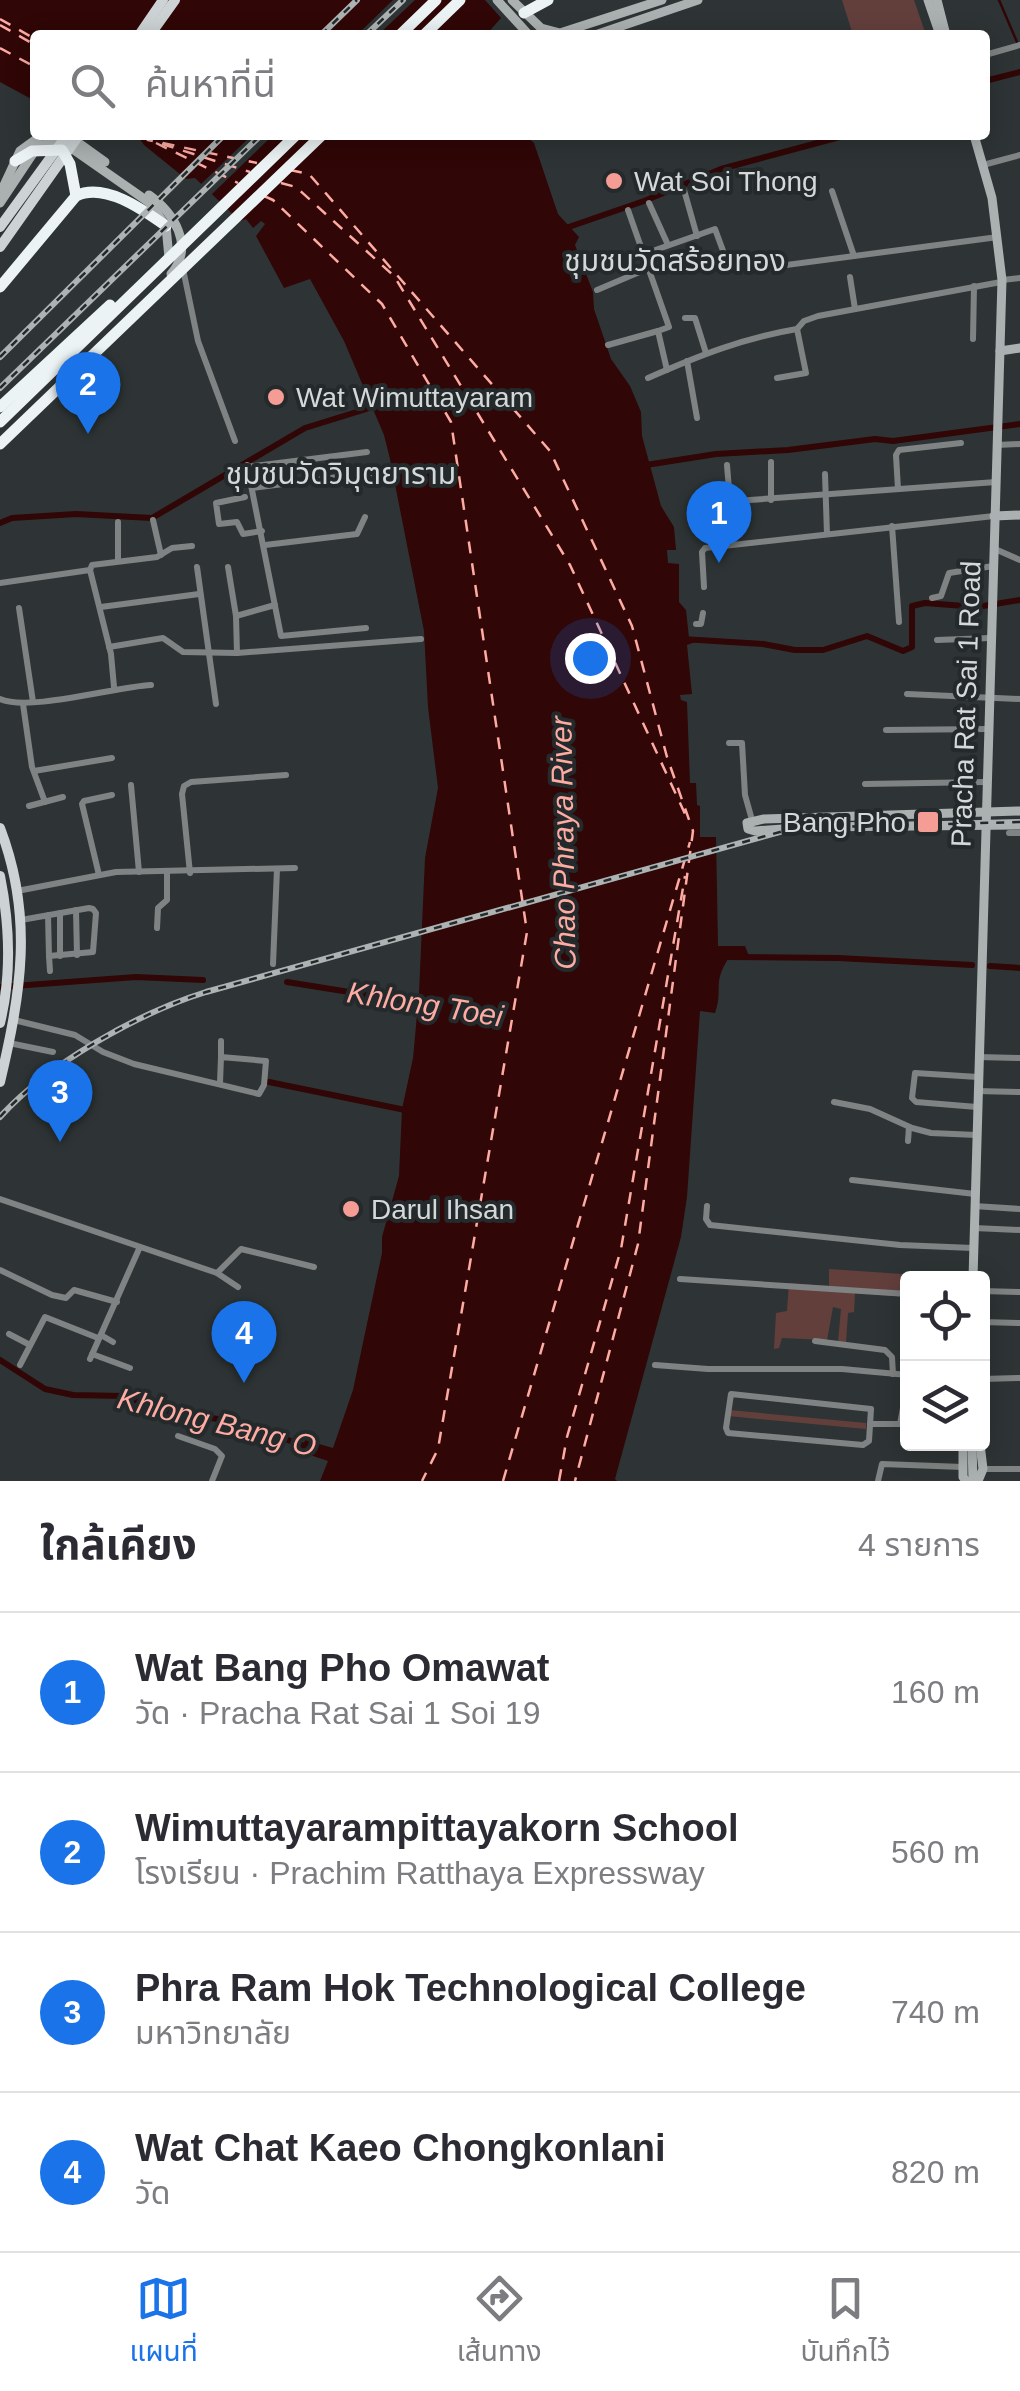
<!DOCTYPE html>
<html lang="th">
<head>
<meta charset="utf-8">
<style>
  :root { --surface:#fff; --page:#f2f2f3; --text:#2b2b33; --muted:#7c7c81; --line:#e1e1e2; --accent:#1a73e8 }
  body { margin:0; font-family:Helvetica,"Noto Sans Thai",sans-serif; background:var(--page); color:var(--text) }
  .controls { position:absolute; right:30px; bottom:30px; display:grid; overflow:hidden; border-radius:10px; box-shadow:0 5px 25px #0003 }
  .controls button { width:90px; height:90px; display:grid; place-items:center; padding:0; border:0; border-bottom:2px solid var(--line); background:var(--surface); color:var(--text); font:50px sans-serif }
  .you { position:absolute; left:590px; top:658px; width:35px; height:35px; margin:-25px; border:8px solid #fff; border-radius:50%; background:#1a73e8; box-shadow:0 0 0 15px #1a73e833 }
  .badge { display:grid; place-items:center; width:65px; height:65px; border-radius:50%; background:var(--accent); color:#fff; font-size:32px; font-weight:700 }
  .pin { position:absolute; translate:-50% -82px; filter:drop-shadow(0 2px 5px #0008) }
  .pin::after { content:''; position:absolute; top:52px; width:35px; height:30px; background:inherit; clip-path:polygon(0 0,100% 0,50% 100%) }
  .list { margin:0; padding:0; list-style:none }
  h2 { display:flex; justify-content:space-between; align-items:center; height:130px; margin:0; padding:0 40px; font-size:42px }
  h2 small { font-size:32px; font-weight:400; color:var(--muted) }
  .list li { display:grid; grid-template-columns:65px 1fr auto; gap:30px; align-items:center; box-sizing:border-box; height:160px; padding:0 40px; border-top:2px solid var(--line) }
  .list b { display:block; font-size:38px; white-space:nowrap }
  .list p { margin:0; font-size:32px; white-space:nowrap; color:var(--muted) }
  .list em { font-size:32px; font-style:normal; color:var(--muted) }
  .icon { flex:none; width:55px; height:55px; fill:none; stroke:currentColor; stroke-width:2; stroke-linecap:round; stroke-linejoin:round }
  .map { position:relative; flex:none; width:1020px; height:1481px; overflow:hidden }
  .search { position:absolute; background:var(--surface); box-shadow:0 5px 25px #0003; left:30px; right:30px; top:30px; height:110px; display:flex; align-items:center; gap:25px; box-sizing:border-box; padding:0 35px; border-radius:10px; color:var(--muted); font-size:38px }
  .sheet { height:770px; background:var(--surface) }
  nav { display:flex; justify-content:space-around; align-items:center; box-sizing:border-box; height:140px; border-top:2px solid var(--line); background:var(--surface); font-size:28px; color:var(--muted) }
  nav a { display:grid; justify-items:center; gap:5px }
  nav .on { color:var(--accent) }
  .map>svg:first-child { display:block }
  .green { fill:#633f3c }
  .water { fill:#300606 }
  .pier { fill:#2e3435 }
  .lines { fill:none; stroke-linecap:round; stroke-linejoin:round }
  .stream { stroke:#300606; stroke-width:2.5 }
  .canal { stroke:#300606; stroke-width:6 }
  .ferry { stroke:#feaba3; stroke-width:2.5; stroke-dasharray:12 10; stroke-linecap:butt }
  .street { stroke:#808383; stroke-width:6 }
  .secondary { stroke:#abb0b1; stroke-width:9 }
  .primary { stroke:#cdd3d5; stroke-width:10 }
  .highway { stroke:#ebf3f5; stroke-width:11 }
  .rail-casing { stroke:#adb2b3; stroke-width:6 }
  .rail { stroke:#242a2b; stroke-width:2.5; stroke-dasharray:8; stroke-linecap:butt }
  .poi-dot { fill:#f59c94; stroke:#242a2b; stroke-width:4 }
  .labels { text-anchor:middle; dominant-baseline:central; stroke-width:8; stroke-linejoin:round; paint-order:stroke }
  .poi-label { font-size:28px; fill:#d4d8d9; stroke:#242a2b; text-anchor:start }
  .street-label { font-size:28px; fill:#d4d8d9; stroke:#242a2b }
  .neighbourhood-label { font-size:30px; fill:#d4d8d9; stroke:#242a2b }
  .water-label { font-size:30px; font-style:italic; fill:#feaba3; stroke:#242a2b }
</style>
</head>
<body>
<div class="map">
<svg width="1020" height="1481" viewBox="0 0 1020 1481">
  <rect width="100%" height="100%" fill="#2e3435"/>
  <!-- green -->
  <g class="green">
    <polygon points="842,0 914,0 926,35 853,35"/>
    <polygon points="829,1269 960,1278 908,1278 907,1297 855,1293 854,1312 848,1313 846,1342 838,1342 841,1309 833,1307 827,1340 782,1338 779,1348 774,1349 776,1313 787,1311 789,1283 829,1286"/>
    <polygon points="729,1410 866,1423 866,1429 728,1416"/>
  </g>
  <!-- water -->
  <g class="water">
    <polygon points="0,0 485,0 501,18 486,35 35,35 35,101 0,82"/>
    <path d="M137,135H525L534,143L558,214L579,237L575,245L593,292L594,309L611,359L630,386L641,412L642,436L661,506L674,527L676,550H667L668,563L679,564V602L686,610L689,638L695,642L687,645L692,694L680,695L681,700L687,702L690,783H696L697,805L700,806V837H716L718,946H745L749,956H730C711,984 724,988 715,1013L700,1011L687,1197L681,1237L615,1479L617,1481H320L328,1461L301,1452L305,1440L333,1448L353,1390L382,1253V1237L399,1176L402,1109L413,1058L419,993L425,858L438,788L428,707L424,631L390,459L384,435L344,341L310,279L284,288L256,236L265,224L261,221L253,228L246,219L240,221L195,178L186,179L144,145Z"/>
  </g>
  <!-- pier -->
  <g class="pier">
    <polygon points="393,0 415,0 378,35 357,35"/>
    <polygon points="252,135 273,135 209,197 198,187"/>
  </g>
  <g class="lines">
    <!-- stream -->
    <polyline class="stream" points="999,0 1017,42"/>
    <!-- canal -->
    <g class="canal">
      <polyline points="985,81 1020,72"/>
      <polyline points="560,230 644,201 721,169 847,135"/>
      <polyline points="646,465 716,454 788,450 875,439 893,441 1020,424"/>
      <polyline points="0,523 12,518 76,514 152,518 305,428 376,406"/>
      <polyline points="682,639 763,644 795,650 823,650 867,636 903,651 912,647 912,606 925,603 977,607 1020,600"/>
      <polyline points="724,957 838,958 972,965"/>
      <polyline points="990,966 1020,968"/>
      <polyline points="287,982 424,1004"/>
      <polyline points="0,987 136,977 203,980"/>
      <polyline points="269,1082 410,1111"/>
      <polyline points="0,1360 45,1389 73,1395 123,1396 173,1413 233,1421 311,1448"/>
    </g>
    <!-- ferry -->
    <g class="ferry">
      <polyline points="0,19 35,39"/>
      <polyline points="0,25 35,45"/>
      <polyline points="0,48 35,67"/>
      <polyline points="143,135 148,140 257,163"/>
      <polyline points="156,143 238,183"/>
      <polyline points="162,144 250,172"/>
      <polyline points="290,170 309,174 550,451 632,626 667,757 693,831 638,1244 575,1481"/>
      <polyline points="281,183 296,187 394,276 570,565 686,816"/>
      <polyline points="264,196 273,200 382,304 451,422 527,932 438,1449 422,1481"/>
      <polyline points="503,1481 690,842"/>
      <polyline points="559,1481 567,1437 621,1249 685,876"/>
    </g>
    <!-- street -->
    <g class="street">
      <polyline points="985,55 1020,45"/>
      <polyline points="983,165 1020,155"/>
      <polyline points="684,190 697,236"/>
      <polyline points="832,191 854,256"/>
      <polyline points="649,203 668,245"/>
      <polyline points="628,210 669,327 658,331 667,370"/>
      <polyline points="644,254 715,229 729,267"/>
      <polyline points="183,269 198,341 235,441"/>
      <polyline points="756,269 998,237"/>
      <polyline points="850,277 855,309"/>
      <polyline points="1002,280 1020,278"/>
      <polyline points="597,290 649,268"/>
      <polyline points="685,318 695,318 706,353"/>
      <polyline points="973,339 974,286"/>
      <polyline points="608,345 658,331"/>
      <polyline points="687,361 697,418"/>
      <path d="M648,378C698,356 743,338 797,329L804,321L818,316L1001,282"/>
      <polyline points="777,378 806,373 797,329"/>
      <polyline points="997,445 1020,444"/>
      <polyline points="771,462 771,500"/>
      <polyline points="247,465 281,636 366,628"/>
      <polyline points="727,465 730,502"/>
      <polyline points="247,467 367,452"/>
      <polyline points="825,474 827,534"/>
      <polyline points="252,488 378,472"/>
      <polyline points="898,489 896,455 899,450 961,443"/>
      <polyline points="245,497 216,503 219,524 237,522 243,534 262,531"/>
      <polyline points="708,503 996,482"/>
      <polyline points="153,520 161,555"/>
      <polyline points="118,522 118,560"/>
      <polyline points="892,526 899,622"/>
      <polyline points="265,545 357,534 365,517"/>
      <polyline points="995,549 1020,560"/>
      <polyline points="197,567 216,704"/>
      <polyline points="228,567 236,616"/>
      <polyline points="90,570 111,654 114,687"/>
      <polyline points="90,570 92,565 157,557 172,548 192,546"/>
      <polyline points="0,583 90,570"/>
      <polyline points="704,587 702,552 705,548 994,516"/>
      <polyline points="932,598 941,596 949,573 993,566"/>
      <polyline points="101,607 199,594"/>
      <polyline points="19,608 33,702"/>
      <polyline points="696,624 701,624 703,613"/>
      <polyline points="937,640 990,638"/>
      <polyline points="109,647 163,638 183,652 237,653 236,616 275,605"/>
      <polyline points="237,653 421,639"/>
      <polyline points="907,694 1020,699"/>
      <path d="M0,699C29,712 114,687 151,685"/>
      <polyline points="23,704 32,767 45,802"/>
      <polyline points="886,730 987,729"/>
      <polyline points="729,743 742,743 745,795 752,820"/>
      <polyline points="34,771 112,758"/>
      <polyline points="865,784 985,782"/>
      <polyline points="131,785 139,872"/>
      <polyline points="29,806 63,797"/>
      <polyline points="1009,833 1020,833"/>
      <polyline points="190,873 182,794 184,786 191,782 286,775"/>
      <polyline points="99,875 82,804 84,801 112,795"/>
      <polyline points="17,891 116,872 295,868"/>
      <polyline points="76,910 77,955"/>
      <path d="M21,920C43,916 66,912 89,908L93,909L96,913L93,952L49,956L48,915"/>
      <polyline points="157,928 158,908 167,900 167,872"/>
      <polyline points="49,956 50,971"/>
      <polyline points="60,956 60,913"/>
      <polyline points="273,964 277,869"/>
      <polyline points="14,1020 75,1035 103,1052 134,1064 259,1094 264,1085 266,1061 221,1057 220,1083"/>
      <polyline points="221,1041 221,1057"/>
      <polyline points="9,1043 53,1052"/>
      <polyline points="978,1057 1020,1058"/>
      <polyline points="977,1091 1020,1092"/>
      <polyline points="834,1102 870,1109 912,1128 931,1133 976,1135"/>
      <polyline points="977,1107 916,1102 912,1098 915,1073 978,1077"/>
      <polyline points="908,1141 909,1127"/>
      <polyline points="852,1180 975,1194"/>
      <polyline points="0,1199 217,1273 238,1287"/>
      <polyline points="707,1206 706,1219 710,1225 900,1245 973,1248"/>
      <polyline points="974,1206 1020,1209"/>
      <polyline points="974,1228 1020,1230"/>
      <polyline points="0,1270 52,1295 66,1298 74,1290 117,1302"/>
      <polyline points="217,1273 241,1249 314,1267"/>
      <polyline points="680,1279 908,1294"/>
      <polyline points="982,1291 1020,1292"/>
      <polyline points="982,1322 1020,1323"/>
      <polyline points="9,1334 30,1345"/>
      <polyline points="101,1335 113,1342"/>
      <polyline points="815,1341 885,1350 892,1357 893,1374"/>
      <polyline points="92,1354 130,1368"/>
      <polyline points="90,1359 139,1249"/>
      <polyline points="20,1365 45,1317 98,1338"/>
      <polyline points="655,1365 708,1369 842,1369 908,1375"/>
      <polyline points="982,1379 1020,1378"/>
      <polygon points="731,1394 871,1409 869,1441 863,1445 728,1433 726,1428"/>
      <polyline points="870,1424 900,1424 903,1408 908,1408"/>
      <polyline points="178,1436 215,1449 222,1456 212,1481"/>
      <polyline points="983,1469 1020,1469"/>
      <polyline points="878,1481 882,1464 963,1467"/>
    </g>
    <!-- secondary -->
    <g class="secondary">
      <polyline points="497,0 529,35"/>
      <polyline points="512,0 541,28 560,33 662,0"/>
      <polyline points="928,0 940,35"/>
      <polyline points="937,0 946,35"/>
      <polyline points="595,35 698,0"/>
      <polyline points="73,139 105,162"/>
      <polyline points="0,194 20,151 42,135"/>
      <path d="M149,195C174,213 195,246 171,274"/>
      <polyline points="0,203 38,146 53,142 64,143 150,203 166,226 169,258"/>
      <polyline points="1000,351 1020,348"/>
      <polyline points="994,516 1020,515"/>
      <polyline points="1020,811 764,819 747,823 748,829 755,831 810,827 1020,825"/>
      <polyline points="973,1278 1002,280 992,198 974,135"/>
      <polyline points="963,1444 963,1477 966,1481"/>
      <polyline points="972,1444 973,1481"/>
      <polyline points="978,1481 983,1469 980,1444"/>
    </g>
    <!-- primary -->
    <g class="primary">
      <polyline points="139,35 163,0"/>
      <polyline points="150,35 175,0"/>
      <polyline points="0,227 67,135"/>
      <polyline points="0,247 79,135"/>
      <path d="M0,828C34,917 21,993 0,1082"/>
      <path d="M0,876C10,926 12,974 0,1023"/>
    </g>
    <!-- highway -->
    <g class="highway">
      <polyline points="524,13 548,0"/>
      <polyline points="400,35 436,0"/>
      <polyline points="424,35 460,0"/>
      <polyline points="15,161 32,151 62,150 70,164 76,196"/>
      <path d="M0,287L76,196C104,182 142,209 166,226"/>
      <polyline points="0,407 110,305"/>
      <polyline points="0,422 296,135"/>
      <polyline points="0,444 322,135"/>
    </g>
    <!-- rail casing -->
    <g class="rail-casing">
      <g id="rail">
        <polyline points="321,35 357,0"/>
        <polyline points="366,35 403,0"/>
        <polyline points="0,357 224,135"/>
        <polyline points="0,388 261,135"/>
        <path d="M0,1117C48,1064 138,1013 206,992L794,828L1020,822"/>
      </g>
    </g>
    <!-- rail -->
    <use href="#rail" class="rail"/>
  </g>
  <!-- markers -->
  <g class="poi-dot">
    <circle cx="614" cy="181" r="10"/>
    <circle cx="276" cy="397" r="10"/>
    <rect x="916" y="810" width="24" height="24" rx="5"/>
    <circle cx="351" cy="1209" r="10"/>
  </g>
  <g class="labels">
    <!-- poi labels -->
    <g class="poi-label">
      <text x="634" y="181">Wat Soi Thong</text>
      <text x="296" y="397">Wat Wimuttayaram</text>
      <text x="906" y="822" text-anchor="end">Bang Pho</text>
      <text x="371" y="1209">Darul Ihsan</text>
    </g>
    <!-- street labels -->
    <g class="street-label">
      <text transform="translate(966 704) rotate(-88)">Pracha Rat Sai 1 Road</text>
    </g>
    <!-- neighbourhood labels -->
    <g class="neighbourhood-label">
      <text x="675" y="260">ชุมชนวัดสร้อยทอง</text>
      <text x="341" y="473">ชุมชนวัดวิมุตยาราม</text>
    </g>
    <!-- water labels -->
    <g class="water-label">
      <text transform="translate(563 843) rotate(-91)">Chao Phraya River</text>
      <text transform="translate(425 1004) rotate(9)">Khlong Toei</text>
      <text transform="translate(217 1422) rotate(14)">Khlong Bang O</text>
    </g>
  </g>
</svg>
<div class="controls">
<button><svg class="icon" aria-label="locate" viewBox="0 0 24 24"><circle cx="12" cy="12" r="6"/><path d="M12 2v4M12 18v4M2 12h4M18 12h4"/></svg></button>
<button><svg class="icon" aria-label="layers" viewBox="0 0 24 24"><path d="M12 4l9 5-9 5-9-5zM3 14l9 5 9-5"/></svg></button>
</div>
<div class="you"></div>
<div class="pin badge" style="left:719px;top:563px">1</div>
<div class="pin badge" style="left:88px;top:434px">2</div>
<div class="pin badge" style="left:60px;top:1142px">3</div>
<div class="pin badge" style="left:244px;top:1383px">4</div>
<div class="search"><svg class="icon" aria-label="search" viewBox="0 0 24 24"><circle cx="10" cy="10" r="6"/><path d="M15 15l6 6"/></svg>ค้นหาที่นี่</div>
</div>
<section class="sheet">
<h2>ใกล้เคียง<small>4 รายการ</small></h2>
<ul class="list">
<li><span class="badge">1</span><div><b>Wat Bang Pho Omawat</b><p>วัด · Pracha Rat Sai 1 Soi 19</p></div><em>160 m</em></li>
<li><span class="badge">2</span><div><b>Wimuttayarampittayakorn School</b><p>โรงเรียน · Prachim Ratthaya Expressway</p></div><em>560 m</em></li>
<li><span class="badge">3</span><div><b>Phra Ram Hok Technological College</b><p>มหาวิทยาลัย</p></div><em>740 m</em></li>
<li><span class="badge">4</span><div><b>Wat Chat Kaeo Chongkonlani</b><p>วัด</p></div><em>820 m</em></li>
</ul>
</section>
<nav>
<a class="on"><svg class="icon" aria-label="map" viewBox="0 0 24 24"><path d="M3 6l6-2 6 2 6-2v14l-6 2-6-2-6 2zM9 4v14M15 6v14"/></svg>แผนที่</a>
<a><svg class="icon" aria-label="directions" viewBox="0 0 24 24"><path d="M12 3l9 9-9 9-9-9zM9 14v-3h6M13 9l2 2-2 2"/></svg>เส้นทาง</a>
<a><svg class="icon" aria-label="saved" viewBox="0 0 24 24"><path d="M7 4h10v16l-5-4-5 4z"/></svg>บันทึกไว้</a>
</nav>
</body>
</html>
